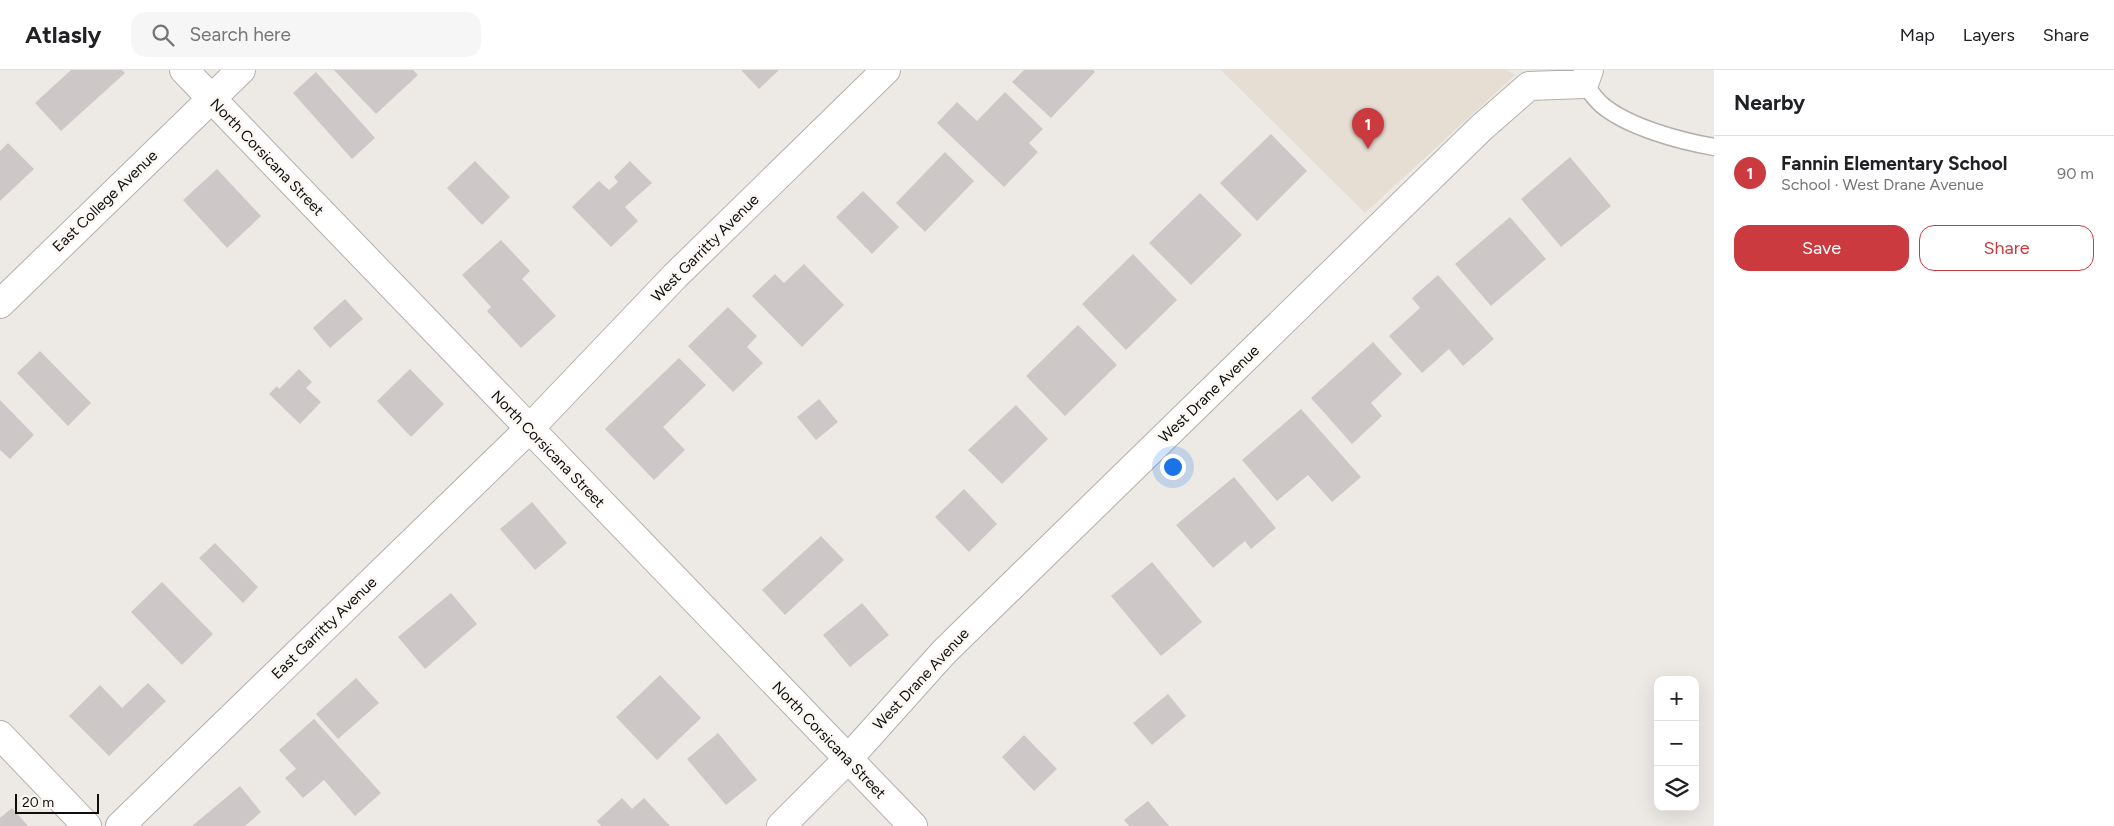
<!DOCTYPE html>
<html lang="en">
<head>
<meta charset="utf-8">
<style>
  :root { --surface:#fff; --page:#f6f6f6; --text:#202124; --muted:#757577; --line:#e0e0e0; --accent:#ca3a3e }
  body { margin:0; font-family:Figtree,sans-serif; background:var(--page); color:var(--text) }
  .controls { position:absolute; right:15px; bottom:15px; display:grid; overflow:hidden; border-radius:10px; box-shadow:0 5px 20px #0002 }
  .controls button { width:45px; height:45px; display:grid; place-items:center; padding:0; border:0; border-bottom:1px solid var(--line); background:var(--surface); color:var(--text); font:25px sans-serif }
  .scale { position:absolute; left:15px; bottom:12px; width:84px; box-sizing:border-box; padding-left:5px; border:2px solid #0f0e0d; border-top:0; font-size:14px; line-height:18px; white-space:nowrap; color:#0f0e0d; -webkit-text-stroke:4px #fbf7f3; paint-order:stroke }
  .you { position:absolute; left:1172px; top:396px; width:18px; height:18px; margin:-12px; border:4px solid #fff; border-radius:50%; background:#1a73e8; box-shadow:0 0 0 8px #1a73e833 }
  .badge { display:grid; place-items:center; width:32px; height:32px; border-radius:50%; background:var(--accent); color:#fff; font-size:16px; font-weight:700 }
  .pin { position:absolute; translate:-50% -41px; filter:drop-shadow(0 1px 2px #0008) }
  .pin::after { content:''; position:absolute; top:26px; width:18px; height:15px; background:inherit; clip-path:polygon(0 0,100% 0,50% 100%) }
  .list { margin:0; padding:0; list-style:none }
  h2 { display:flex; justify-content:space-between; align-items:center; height:65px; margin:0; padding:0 20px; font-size:21px }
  h2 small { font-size:16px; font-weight:400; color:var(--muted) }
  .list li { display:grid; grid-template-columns:32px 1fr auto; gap:15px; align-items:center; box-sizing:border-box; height:75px; padding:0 20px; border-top:1px solid var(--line) }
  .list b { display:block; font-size:19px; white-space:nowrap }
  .list p { margin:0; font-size:16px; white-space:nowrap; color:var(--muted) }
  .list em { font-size:16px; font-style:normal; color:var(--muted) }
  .actions { display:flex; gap:10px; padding:15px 20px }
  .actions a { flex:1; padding:11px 0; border:1px solid var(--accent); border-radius:15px; text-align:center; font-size:18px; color:var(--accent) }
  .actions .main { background:var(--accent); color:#fff }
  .icon { flex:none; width:28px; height:28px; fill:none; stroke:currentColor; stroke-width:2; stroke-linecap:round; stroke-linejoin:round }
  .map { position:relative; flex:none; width:1714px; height:756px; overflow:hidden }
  header { display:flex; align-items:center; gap:30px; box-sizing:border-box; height:70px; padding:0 25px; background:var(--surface); border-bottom:1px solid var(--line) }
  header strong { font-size:24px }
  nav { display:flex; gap:28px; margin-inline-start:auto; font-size:18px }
  .search { width:350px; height:45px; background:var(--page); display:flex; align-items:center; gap:12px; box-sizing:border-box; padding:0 18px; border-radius:15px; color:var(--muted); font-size:19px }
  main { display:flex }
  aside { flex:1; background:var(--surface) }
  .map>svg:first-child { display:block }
  .built { fill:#e6ded3 }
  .building { fill:#cdc7c7 }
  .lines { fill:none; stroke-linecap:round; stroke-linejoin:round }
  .service-casing { stroke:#b3b0ac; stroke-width:19 }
  .minor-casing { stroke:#b3b0ac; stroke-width:30 }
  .service { stroke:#fff; stroke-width:16 }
  .minor { stroke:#fff; stroke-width:28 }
  .labels { text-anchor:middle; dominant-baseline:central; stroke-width:5; stroke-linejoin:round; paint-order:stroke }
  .street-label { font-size:15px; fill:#0f0e0d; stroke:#fbf7f3 }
</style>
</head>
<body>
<header>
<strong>Atlasly</strong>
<div class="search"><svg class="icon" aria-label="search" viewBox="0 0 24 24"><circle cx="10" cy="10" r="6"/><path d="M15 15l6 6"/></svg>Search here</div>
<nav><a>Map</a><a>Layers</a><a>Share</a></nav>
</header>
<main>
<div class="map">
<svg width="1714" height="756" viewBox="0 0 1714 756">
  <rect width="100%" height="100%" fill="#edeae6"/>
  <!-- built -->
  <polygon class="built" points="1221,0 1507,0 1515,5 1365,143"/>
  <!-- building -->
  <g class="building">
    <polygon points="71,0 122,0 125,3 61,61 35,33"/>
    <polygon points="334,0 413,0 418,5 376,44"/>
    <polygon points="741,0 779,0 759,19"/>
    <polygon points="1024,0 1093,0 1095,2 1051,48 1012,12"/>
    <polygon points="316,2 375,68 352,89 293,23"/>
    <polygon points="1005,22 1043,59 1029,73 1038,82 1004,117 937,53 957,32 977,51"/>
    <polygon points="1271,64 1307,101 1257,151 1220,113"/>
    <polygon points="8,73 34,99 0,131 0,81"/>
    <polygon points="945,82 974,111 925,162 896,133"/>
    <polygon points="1570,87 1611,136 1561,177 1521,129"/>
    <polygon points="475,91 510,127 482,155 447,118"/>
    <polygon points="630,91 652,113 625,137 638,151 611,177 572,137 599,111 609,120 618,112 614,107"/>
    <polygon points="217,99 261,146 227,178 183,130"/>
    <polygon points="863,121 899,157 872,184 836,147"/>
    <polygon points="1200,123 1242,165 1191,215 1149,173"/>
    <polygon points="1510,147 1546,189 1491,236 1455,194"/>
    <polygon points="501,170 530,201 522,209 556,246 521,278 487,241 491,237 462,205"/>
    <polygon points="1133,184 1177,230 1126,280 1082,234"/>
    <polygon points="804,194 844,235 802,277 752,226 775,204 784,213"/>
    <polygon points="1438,205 1494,269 1463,296 1449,279 1422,303 1389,266 1420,238 1412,228"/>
    <polygon points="345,229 363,249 330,278 313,258"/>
    <polygon points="728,237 757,266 747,277 763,293 733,322 688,276"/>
    <polygon points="1078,255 1117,295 1065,346 1026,306"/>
    <polygon points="1373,272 1402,304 1371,333 1382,346 1352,374 1311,328"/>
    <polygon points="40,281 91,333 68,356 17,303"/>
    <polygon points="679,288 706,315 663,357 685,380 654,410 605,359"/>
    <polygon points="299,299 312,312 306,318 321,332 300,354 269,324 277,316 279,319"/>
    <polygon points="410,299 444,334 411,367 377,331"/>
    <polygon points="819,329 838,352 816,370 797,347"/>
    <polygon points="0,330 34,365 10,389 0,380"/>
    <polygon points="1016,335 1048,369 1002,414 968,380"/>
    <polygon points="1301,339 1361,407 1332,432 1308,405 1277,431 1242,390"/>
    <polygon points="1234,407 1276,458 1251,479 1245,471 1213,498 1176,455"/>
    <polygon points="964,419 997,454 969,482 935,447"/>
    <polygon points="532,432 567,473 535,500 500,459"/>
    <polygon points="821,466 844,490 785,545 762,520"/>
    <polygon points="215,473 258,517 243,533 199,488"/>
    <polygon points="1152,492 1202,552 1161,586 1111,526"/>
    <polygon points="162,512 213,564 182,595 131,542"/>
    <polygon points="451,523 477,554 425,599 398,567"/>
    <polygon points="862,533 889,565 850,597 823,565"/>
    <polygon points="660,605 701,648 657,690 616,647"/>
    <polygon points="356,608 379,633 338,669 316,644"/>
    <polygon points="148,613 166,631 109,686 69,646 100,615 122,638"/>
    <polygon points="1168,624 1186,646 1152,675 1133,653"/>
    <polygon points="314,649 381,723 355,746 324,710 303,728 285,708 296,699 279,680"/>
    <polygon points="718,663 757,710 726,735 687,689"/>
    <polygon points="1024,665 1057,699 1034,721 1002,687"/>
    <polygon points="240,716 261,742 245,756 192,756"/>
    <polygon points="622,728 632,739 644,728 670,756 601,756 597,751"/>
    <polygon points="1148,731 1169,756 1129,756 1124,750"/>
    <polygon points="12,738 28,756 0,756 0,748"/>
  </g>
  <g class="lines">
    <!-- service casing -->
    <g class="service-casing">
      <path id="service" d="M1584,14C1590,21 1595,29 1602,35C1628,57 1680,71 1714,77"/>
    </g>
    <!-- minor casing -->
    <g class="minor-casing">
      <g id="minor">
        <polyline points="184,0 913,756"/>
        <polyline points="0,234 241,0"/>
        <polyline points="0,665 87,756"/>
        <polyline points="120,756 529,359 675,206 886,0"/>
        <polyline points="781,756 847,690 944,582 1481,58 1529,16 1584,14 1589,0"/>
      </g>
    </g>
    <!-- service -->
    <use href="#service" class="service"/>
    <!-- minor -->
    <use href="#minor" class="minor"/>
  </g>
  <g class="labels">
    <!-- street labels -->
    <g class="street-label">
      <text transform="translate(267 87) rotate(46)">North Corsicana Street</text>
      <text transform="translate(105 131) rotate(-44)">East College Avenue</text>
      <text transform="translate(705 178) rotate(-45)">West Garritty Avenue</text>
      <text transform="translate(1209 324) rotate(-44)">West Drane Avenue</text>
      <text transform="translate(548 379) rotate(46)">North Corsicana Street</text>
      <text transform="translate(324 558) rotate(-44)">East Garritty Avenue</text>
      <text transform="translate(921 609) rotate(-47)">West Drane Avenue</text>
      <text transform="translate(829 670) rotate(46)">North Corsicana Street</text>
    </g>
  </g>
</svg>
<div class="controls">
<button>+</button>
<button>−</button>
<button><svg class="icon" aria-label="layers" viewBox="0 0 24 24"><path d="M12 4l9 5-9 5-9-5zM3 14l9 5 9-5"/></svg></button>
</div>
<div class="scale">20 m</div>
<div class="you"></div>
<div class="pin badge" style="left:1368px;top:79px">1</div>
</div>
<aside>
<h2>Nearby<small></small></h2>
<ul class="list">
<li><span class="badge">1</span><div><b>Fannin Elementary School</b><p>School · West Drane Avenue</p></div><em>90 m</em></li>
</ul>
<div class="actions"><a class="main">Save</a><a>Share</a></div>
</aside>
</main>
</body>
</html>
